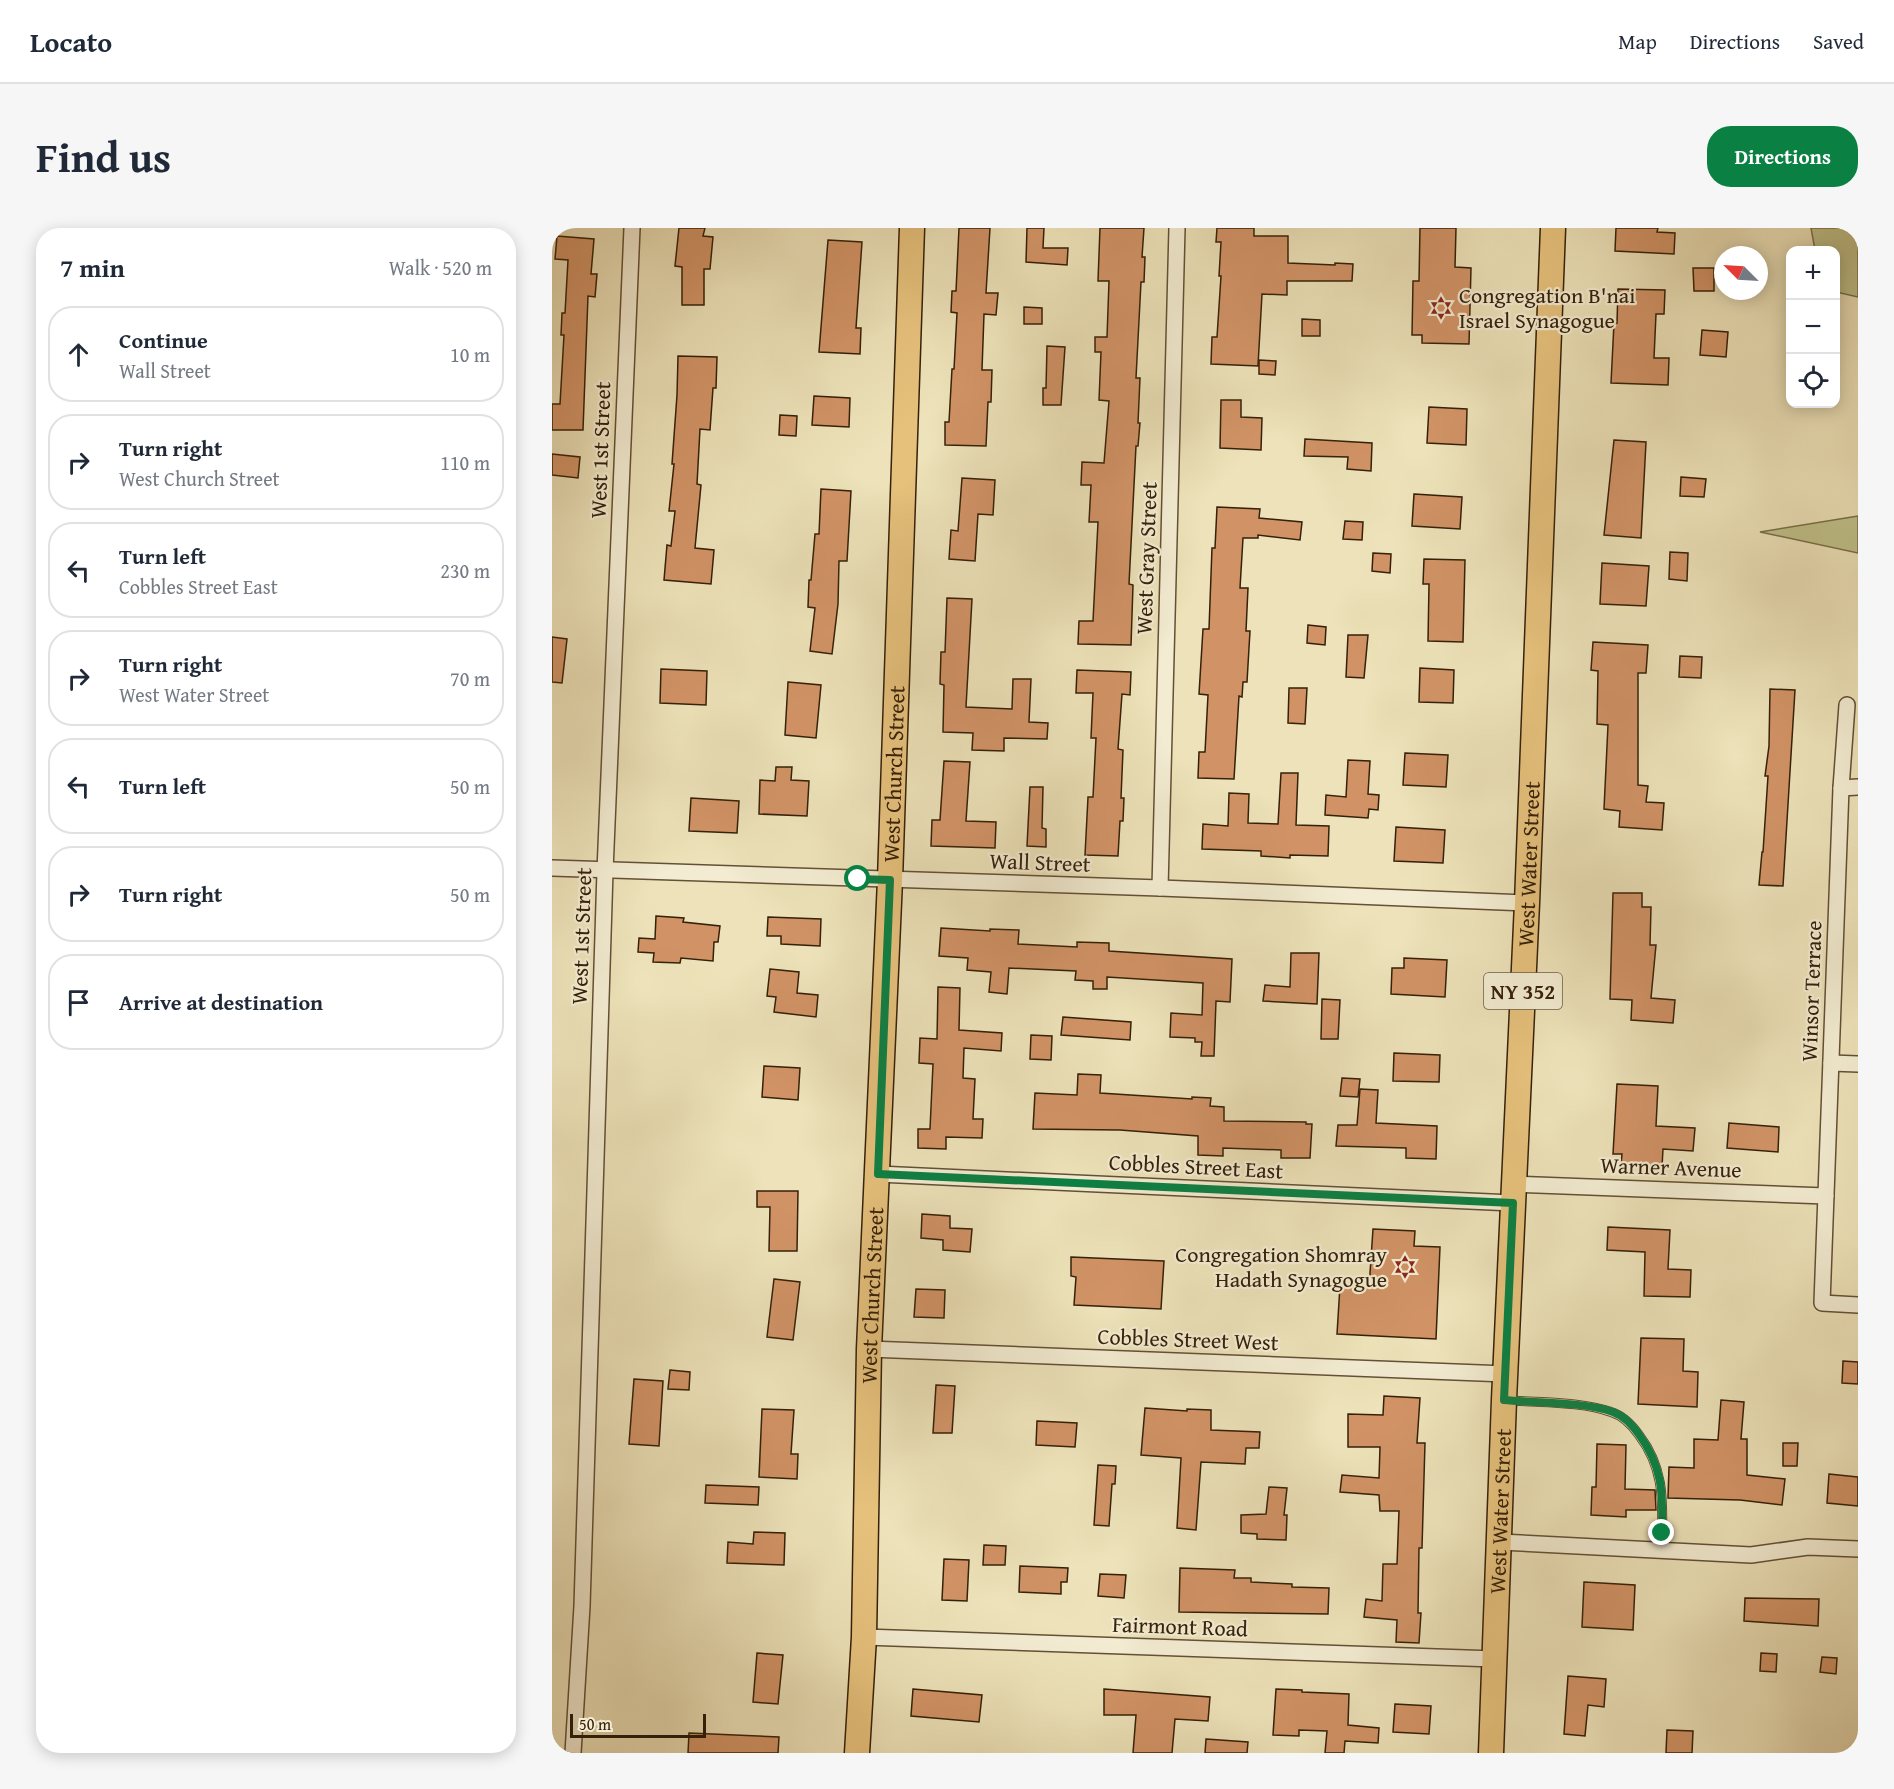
<!DOCTYPE html>
<html lang="en">
<head>
<meta charset="utf-8">
<style>
  :root { --surface:#fff; --page:#f6f6f7; --text:#1f2937; --muted:#747a83; --line:#e0e1e3; --accent:#0b8043 }
  body { margin:0; font-family:"Gentium Book Plus",serif; background:var(--page); color:var(--text) }
  .controls { position:absolute; right:18px; top:18px; display:grid; overflow:hidden; border-radius:12px; box-shadow:0 3px 15px #0003 }
  .controls button { width:54px; height:54px; display:grid; place-items:center; padding:0; border:0; border-bottom:2px solid var(--line); background:var(--surface); color:var(--text); font:30px sans-serif }
  .compass { position:absolute; left:1162px; top:18px; width:54px; height:54px; border-radius:50%; background:var(--surface); box-shadow:0 3px 15px #0003; rotate:294deg }
  .scale { position:absolute; left:18px; bottom:15px; width:136px; box-sizing:border-box; padding-left:6px; border:3px solid #352009; border-top:0; font-size:16px; line-height:21px; white-space:nowrap; color:#352009; -webkit-text-stroke:4px #f3ecd2; paint-order:stroke }
  .stop { position:absolute; width:18px; height:18px; margin:-14px; border:4px solid #0b8043; border-radius:50%; background:#fff }
  .stop.end { background:#0b8043; border-color:#fff; box-shadow:0 2px 6px #0008 }
  .list { margin:0; padding:0; list-style:none }
  h2 { display:flex; justify-content:space-between; align-items:center; height:78px; margin:0; padding:0 24px; font-size:26px }
  h2 small { font-size:20px; font-weight:400; color:var(--muted) }
  .list li { display:grid; grid-template-columns:39px 1fr auto; gap:18px; align-items:center; box-sizing:border-box; height:96px; margin:0 12px 12px; padding:0 12px; border:2px solid var(--line); border-radius:24px }
  .list b { display:block; font-size:22px; white-space:nowrap }
  .list p { margin:0; font-size:20px; white-space:nowrap; color:var(--muted) }
  .list em { font-size:20px; font-style:normal; color:var(--muted) }
  .icon { flex:none; width:33px; height:33px; fill:none; stroke:currentColor; stroke-width:2; stroke-linecap:round; stroke-linejoin:round }
  .map { position:relative; flex:none; width:1306px; height:1525px; overflow:hidden; border-radius:24px }
  header { display:flex; align-items:center; gap:36px; box-sizing:border-box; height:84px; padding:0 30px; background:var(--surface); border-bottom:2px solid var(--line) }
  header strong { font-size:28px }
  nav { display:flex; gap:33px; margin-inline-start:auto; font-size:21px }
  .intro { display:flex; align-items:center; justify-content:space-between; box-sizing:border-box; height:144px; padding:0 36px }
  h1 { margin:0; font-size:42px }
  .button { padding:15px 27px; border-radius:24px; background:var(--accent); color:#fff; font-size:21px; font-weight:700 }
  main { display:flex; gap:36px; padding:0 36px }
  aside { flex:1; background:var(--surface); border-radius:24px; box-shadow:0 3px 15px #0003 }
  .map>svg:first-child { display:block }
  .green { fill:#c0c18a; stroke:#7a704a; stroke-width:1.5 }
  .building { fill:#d19366; stroke:#352009; stroke-width:1.5 }
  .lines { fill:none; stroke-linecap:round; stroke-linejoin:round }
  .lane-casing { stroke:#635035; stroke-width:10 }
  .street-casing { stroke:#635035; stroke-width:18 }
  .primary-casing { stroke:#352009; stroke-width:27 }
  .lane { stroke:#f3ecd2; stroke-width:8 }
  .street { stroke:#f3ecd2; stroke-width:15 }
  .primary { stroke:#e6c17c; stroke-width:24 }
  .route { stroke:#0b8043; stroke-width:8 }
  .labels { text-anchor:middle; dominant-baseline:central; stroke-width:4.5; stroke-linejoin:round; paint-order:stroke }
  .shield { fill:#f3ecd2; stroke:#6e5d45; stroke-width:1.5 }
  .shield-label { font-size:21px; font-weight:bold; fill:#352009 }
  .poi-label { font-size:22px; fill:#352009; stroke:#f3ecd2; text-anchor:start }
  .street-label { font-size:22px; fill:#352009; stroke:#f3ecd2 }
</style>
</head>
<body>
<header>
<strong>Locato</strong>
<nav><a>Map</a><a>Directions</a><a>Saved</a></nav>
</header>
<div class="intro"><h1>Find us</h1><a class="button">Directions</a></div>
<main>
<aside>
<h2>7 min<small>Walk · 520 m</small></h2>
<ul class="list">
<li><svg class="icon" aria-label="ahead" viewBox="0 0 24 24"><path d="M12 20V5M6 11l6-6 6 6"/></svg><div><b>Continue</b><p>Wall Street</p></div><em>10 m</em></li>
<li><svg class="icon" aria-label="right" viewBox="0 0 24 24"><path d="M7 20v-9h11M14 6l5 5-5 5"/></svg><div><b>Turn right</b><p>West Church Street</p></div><em>110 m</em></li>
<li><svg class="icon" aria-label="left" viewBox="0 0 24 24"><path d="M17 20v-9H6M10 6l-5 5 5 5"/></svg><div><b>Turn left</b><p>Cobbles Street East</p></div><em>230 m</em></li>
<li><svg class="icon" aria-label="right" viewBox="0 0 24 24"><path d="M7 20v-9h11M14 6l5 5-5 5"/></svg><div><b>Turn right</b><p>West Water Street</p></div><em>70 m</em></li>
<li><svg class="icon" aria-label="left" viewBox="0 0 24 24"><path d="M17 20v-9H6M10 6l-5 5 5 5"/></svg><div><b>Turn left</b></div><em>50 m</em></li>
<li><svg class="icon" aria-label="right" viewBox="0 0 24 24"><path d="M7 20v-9h11M14 6l5 5-5 5"/></svg><div><b>Turn right</b></div><em>50 m</em></li>
<li><svg class="icon" aria-label="arrive" viewBox="0 0 24 24"><path d="M6 21V4h12l-3 4 3 4H6"/></svg><div><b>Arrive at destination</b></div></li>
</ul>
</aside>
<div class="map">
<svg width="1306" height="1525" viewBox="0 0 1306 1525">
  <rect width="100%" height="100%" fill="#ede2b9"/>
  <filter id="stains"><feTurbulence type="fractalNoise" baseFrequency=".00333" numOctaves="4"/><feColorMatrix values="0 0 0 0 .2 0 0 0 0 .09 0 0 0 0 .02 0 0 0 .5 -.17"/></filter>
  <radialGradient id="worn" r=".72"><stop offset=".6" stop-color="#630" stop-opacity="0"/><stop offset="1" stop-color="#630" stop-opacity=".3"/></radialGradient>
  <!-- green -->
  <g class="green">
    <polygon points="1259,0 1306,0 1306,69 1284,64 1284,22 1263,22"/>
    <polygon points="1306,288 1306,325 1208,304"/>
  </g>
  <!-- building -->
  <g class="building">
    <polygon points="127,0 153,0 151,8 161,9 158,41 152,41 152,77 130,77 130,39 123,38"/>
    <polygon points="407,0 438,0 434,65 446,65 444,87 432,86 430,142 440,142 439,174 436,174 434,218 393,217 393,194 397,194 400,141 402,141 405,85 399,84 400,63 404,63"/>
    <polygon points="475,0 492,0 491,20 516,20 515,37 474,34"/>
    <polygon points="548,0 592,0 590,29 593,29 592,54 589,54 584,150 588,150 586,195 588,195 586,218 584,218 577,356 581,357 579,417 526,416 527,393 541,393 546,294 537,294 539,257 529,257 530,234 552,235 557,173 547,172 549,124 543,124 543,109 555,109 557,53 546,53"/>
    <polygon points="665,0 702,0 702,8 736,8 736,35 783,37 783,35 801,36 800,53 735,53 735,67 710,66 706,138 659,136 660,109 665,109 669,48 667,48 669,14 664,14"/>
    <polygon points="868,0 904,0 903,39 919,40 917,116 870,115 870,107 860,107 861,53 867,53"/>
    <polygon points="1064,0 1106,0 1105,4 1123,5 1122,26 1063,23"/>
    <polygon points="5,8 42,11 39,46 45,46 43,69 36,68 31,202 0,202 0,176 8,176 12,107 9,107 10,85 13,85 16,32 3,31"/>
    <polygon points="276,12 310,14 304,100 309,100 308,126 267,124"/>
    <polygon points="1141,40 1162,40 1162,63 1142,63"/>
    <polygon points="1066,61 1113,62 1112,86 1104,86 1102,130 1117,130 1116,157 1059,155 1062,95 1065,95"/>
    <polygon points="472,79 490,80 490,96 472,96"/>
    <polygon points="750,91 768,92 768,108 750,108"/>
    <polygon points="1150,102 1176,104 1174,129 1148,127"/>
    <polygon points="495,118 513,119 509,177 491,177 491,160 494,160"/>
    <polygon points="126,128 165,129 164,160 161,160 158,202 148,201 145,256 149,257 143,320 162,322 159,356 112,352 115,317 119,318 123,283 117,283 122,236 120,236 125,167"/>
    <polygon points="707,132 724,133 723,147 707,146"/>
    <polygon points="262,168 298,170 297,199 260,197"/>
    <polygon points="669,172 689,172 689,189 710,190 709,222 668,220"/>
    <polygon points="877,179 915,181 914,217 875,215"/>
    <polygon points="228,187 245,188 244,208 227,207"/>
    <polygon points="753,211 820,215 819,243 795,241 796,229 752,228"/>
    <polygon points="1062,212 1094,214 1089,310 1052,307"/>
    <polygon points="0,226 28,229 26,250 0,247"/>
    <polygon points="1129,249 1154,251 1152,269 1128,268"/>
    <polygon points="410,250 443,252 441,287 426,286 423,333 397,331 399,302 406,303"/>
    <polygon points="269,261 299,263 295,333 287,333 286,376 280,426 258,423 263,380 256,379 257,352 259,352 263,306 267,306"/>
    <polygon points="862,266 910,269 908,301 860,298"/>
    <polygon points="665,279 708,281 707,290 750,294 748,312 706,307 706,310 691,310 688,360 696,360 694,403 698,403 695,454 691,454 690,469 687,468 682,551 646,550 647,524 653,524 656,467 647,466 651,401 657,401 660,320 663,320"/>
    <polygon points="793,293 811,294 810,312 791,311"/>
    <polygon points="1118,324 1136,325 1135,353 1117,351"/>
    <polygon points="821,325 839,326 838,345 820,343"/>
    <polygon points="872,331 913,332 911,414 876,413 877,356 871,356"/>
    <polygon points="1050,335 1097,338 1094,378 1048,376"/>
    <polygon points="395,370 420,371 414,479 460,481 461,451 479,451 477,494 496,495 495,511 452,510 452,523 420,522 421,505 391,504 392,457 388,456 389,424 393,424"/>
    <polygon points="756,397 774,399 773,417 755,415"/>
    <polygon points="796,407 816,407 812,450 794,449"/>
    <polygon points="0,409 15,411 10,455 0,454"/>
    <polygon points="1041,414 1096,417 1094,445 1086,445 1086,557 1096,558 1094,574 1112,575 1110,602 1067,599 1068,583 1052,581 1056,497 1045,496 1046,443 1039,442"/>
    <polygon points="1128,428 1150,429 1149,450 1127,449"/>
    <polygon points="868,440 902,442 901,475 867,474"/>
    <polygon points="109,441 155,443 154,477 108,475"/>
    <polygon points="525,442 579,444 578,467 570,466 566,521 571,522 569,570 572,570 571,593 568,593 566,628 533,627 536,569 541,569 544,510 539,510 541,465 524,465"/>
    <polygon points="236,454 269,457 264,510 233,507"/>
    <polygon points="737,460 755,460 753,496 736,495"/>
    <polygon points="1218,461 1243,462 1231,658 1207,657 1210,624 1211,624 1216,548 1213,548 1217,518"/>
    <polygon points="853,525 896,527 894,559 851,557"/>
    <polygon points="796,532 818,533 816,566 827,567 826,582 817,581 816,590 773,587 774,567 794,569"/>
    <polygon points="392,533 418,534 414,593 444,594 443,620 379,618 380,592 388,592"/>
    <polygon points="224,539 240,539 239,552 257,553 255,588 207,586 208,552 223,553"/>
    <polygon points="729,545 746,545 744,597 777,598 776,628 738,627 738,630 709,628 709,623 650,621 651,596 676,598 677,565 697,566 696,595 726,596"/>
    <polygon points="478,559 491,559 490,600 494,601 494,619 475,618"/>
    <polygon points="139,570 187,573 185,605 137,603"/>
    <polygon points="844,599 893,602 891,635 842,633"/>
    <polygon points="1061,665 1090,665 1090,679 1099,679 1098,717 1104,717 1099,770 1123,772 1121,795 1079,792 1080,772 1058,771"/>
    <polygon points="104,688 132,690 131,694 168,698 166,714 162,714 161,733 129,730 128,735 101,734 102,725 86,724 87,710 103,711"/>
    <polygon points="216,689 269,691 268,718 229,716 229,708 215,708"/>
    <polygon points="389,700 438,703 438,701 467,702 466,716 525,719 525,714 557,715 557,723 680,731 678,774 664,773 662,828 649,828 650,814 643,814 643,810 618,809 619,785 650,787 651,755 555,749 555,761 541,761 541,753 523,752 524,743 457,740 455,766 437,764 439,744 415,742 416,730 387,728"/>
    <polygon points="739,725 767,725 765,776 711,773 713,757 738,759"/>
    <polygon points="852,730 895,732 893,769 839,766 840,740 852,740"/>
    <polygon points="218,741 247,744 245,765 266,767 264,789 222,784 224,769 215,768"/>
    <polygon points="386,759 408,760 407,802 450,805 449,823 412,820 411,850 423,851 421,891 431,891 430,910 394,909 394,921 366,920 366,901 378,901 381,836 367,835 368,810 385,811"/>
    <polygon points="770,771 788,772 786,811 769,811"/>
    <polygon points="511,789 579,794 578,812 509,807"/>
    <polygon points="479,807 500,808 499,832 478,831"/>
    <polygon points="842,825 888,827 887,854 841,853"/>
    <polygon points="212,838 248,840 246,872 210,869"/>
    <polygon points="526,846 549,847 548,865 640,871 640,869 659,870 658,878 672,879 672,893 754,894 754,896 760,896 758,930 729,930 729,922 671,920 671,928 646,927 646,908 568,902 481,901 483,865 525,867"/>
    <polygon points="790,850 808,851 806,869 788,868"/>
    <polygon points="1065,856 1106,858 1104,898 1143,900 1141,923 1111,921 1110,939 1069,936 1070,926 1061,926"/>
    <polygon points="808,861 826,862 824,895 885,898 884,931 854,930 854,920 784,918 786,897 805,897"/>
    <polygon points="1177,895 1227,899 1226,924 1175,920"/>
    <polygon points="205,963 246,963 245,1023 217,1023 218,979 205,979"/>
    <polygon points="370,986 398,988 398,1000 420,1001 418,1024 391,1022 391,1012 369,1010"/>
    <polygon points="1056,999 1118,1002 1116,1041 1139,1042 1138,1069 1092,1068 1093,1024 1055,1022"/>
    <polygon points="821,1001 863,1003 862,1018 888,1019 884,1111 785,1106 788,1058 817,1060"/>
    <polygon points="519,1029 612,1033 609,1081 522,1077 524,1049 519,1048"/>
    <polygon points="222,1051 248,1054 241,1112 215,1109"/>
    <polygon points="364,1061 393,1062 392,1090 362,1089"/>
    <polygon points="1089,1110 1132,1111 1131,1143 1146,1144 1145,1179 1086,1176"/>
    <polygon points="1291,1133 1306,1134 1306,1156 1290,1155"/>
    <polygon points="118,1142 138,1144 137,1162 116,1161"/>
    <polygon points="82,1151 111,1153 107,1218 77,1216"/>
    <polygon points="384,1157 403,1158 400,1205 381,1205"/>
    <polygon points="832,1168 868,1170 865,1215 873,1215 870,1320 867,1320 866,1385 869,1385 867,1415 844,1414 845,1392 812,1389 814,1371 830,1373 831,1336 845,1336 847,1283 828,1283 827,1267 788,1264 790,1247 827,1250 828,1219 796,1219 796,1186 831,1187"/>
    <polygon points="1169,1172 1192,1174 1189,1211 1195,1211 1195,1247 1233,1251 1230,1277 1188,1272 1116,1270 1117,1239 1142,1240 1142,1211 1166,1212"/>
    <polygon points="593,1180 635,1183 635,1181 659,1182 659,1202 708,1204 707,1220 694,1220 693,1236 649,1234 644,1302 625,1300 629,1230 589,1227"/>
    <polygon points="210,1181 242,1182 239,1226 246,1226 245,1251 207,1249"/>
    <polygon points="485,1193 525,1195 523,1219 484,1217"/>
    <polygon points="1231,1215 1246,1215 1245,1238 1231,1238"/>
    <polygon points="1045,1216 1074,1217 1073,1261 1103,1262 1104,1282 1074,1282 1074,1289 1039,1287 1040,1259 1044,1259"/>
    <polygon points="546,1237 564,1238 563,1256 560,1256 557,1298 542,1297"/>
    <polygon points="1277,1246 1306,1249 1306,1278 1275,1275"/>
    <polygon points="154,1257 207,1259 206,1277 153,1275"/>
    <polygon points="717,1259 735,1260 732,1287 735,1287 734,1312 705,1311 705,1306 689,1305 689,1287 714,1286"/>
    <polygon points="202,1304 233,1305 232,1337 175,1335 176,1314 201,1316"/>
    <polygon points="432,1317 454,1318 453,1337 431,1337"/>
    <polygon points="392,1331 417,1332 415,1373 390,1372"/>
    <polygon points="468,1338 516,1340 515,1354 509,1354 509,1366 467,1364"/>
    <polygon points="628,1340 683,1342 682,1350 699,1350 699,1354 740,1356 740,1359 777,1360 776,1386 627,1384"/>
    <polygon points="548,1346 574,1347 572,1370 546,1368"/>
    <polygon points="1032,1354 1083,1357 1081,1402 1030,1399"/>
    <polygon points="1193,1370 1267,1371 1266,1398 1192,1393"/>
    <polygon points="205,1425 231,1427 226,1476 201,1474"/>
    <polygon points="1209,1425 1225,1426 1224,1444 1208,1443"/>
    <polygon points="1270,1429 1285,1430 1284,1446 1268,1444"/>
    <polygon points="1016,1448 1054,1451 1052,1479 1036,1477 1033,1508 1012,1506"/>
    <polygon points="361,1461 430,1467 427,1494 359,1488"/>
    <polygon points="552,1461 658,1469 656,1493 623,1491 620,1525 581,1525 584,1487 552,1487"/>
    <polygon points="724,1461 750,1462 750,1464 797,1466 796,1497 827,1500 826,1515 793,1513 792,1525 773,1525 775,1503 747,1502 747,1508 721,1507"/>
    <polygon points="843,1476 879,1478 877,1506 841,1504"/>
    <polygon points="1115,1502 1141,1503 1140,1525 1114,1525"/>
    <polygon points="137,1505 227,1509 226,1525 136,1525"/>
    <polygon points="654,1511 696,1514 695,1525 653,1525"/>
  </g>
  <g class="lines">
    <!-- lane casing -->
    <g class="lane-casing">
      <path id="lane" d="M954,1172C987,1175 1028,1173 1059,1184C1072,1188 1080,1197 1087,1207C1115,1244 1110,1279 1110,1322"/>
    </g>
    <!-- street casing -->
    <g class="street-casing">
      <g id="street">
        <polyline points="1295,477 1289,560 1270,1075 1306,1077"/>
        <polyline points="1289,560 1306,559"/>
        <polyline points="0,640 608,660 975,675"/>
        <polyline points="608,660 625,0"/>
        <polyline points="1279,835 1306,836"/>
        <polyline points="326,946 961,975"/>
        <polyline points="962,956 1274,968"/>
        <polyline points="317,1121 954,1146"/>
        <polyline points="948,1314 1199,1327 1256,1319 1306,1321"/>
        <polyline points="312,1409 943,1431"/>
        <polyline points="21,1525 30,1378 53,643 80,0"/>
      </g>
    </g>
    <!-- primary casing -->
    <g class="primary-casing">
      <g id="primary">
        <path id="s1" d="M305,1525L312,1409L317,1121L338,652L360,0"/>
        <path id="s2" d="M939,1525L952,1172L975,675L1001,0"/>
      </g>
    </g>
    <!-- lane -->
    <use href="#lane" class="lane"/>
    <!-- street -->
    <use href="#street" class="street"/>
    <!-- primary -->
    <use href="#primary" class="primary"/>
  </g>
  <g class="lines">
    <!-- route -->
    <path class="route" d="M306,651L338,652L326,946L961,975L952,1172C982,1175 1035,1174 1061,1184C1072,1188 1079,1196 1086,1205C1111,1239 1111,1264 1110,1305"/>
  </g>
  <!-- icons -->
  <defs>
    <g id="synagogue-bare" transform="scale(1.8)"><path d="M0-6.5L5.6 3.2H-5.6ZM0 6.5L5.6-3.2H-5.6Z" fill="#8f2418" stroke="#f3ecd2" stroke-width="2.5" paint-order="stroke"/></g>
  </defs>
  <g fill-rule="evenodd">
    <use href="#synagogue-bare" x="889" y="80"/>
    <use href="#synagogue-bare" x="853" y="1039"/>
  </g>
  <g class="labels">
    <!-- shield labels -->
    <rect class="shield" x="932" y="745" width="78" height="36" rx="4.5"/>
    <g class="shield-label">
      <text x="971" y="763">NY 352</text>
    </g>
    <!-- poi labels -->
    <g class="poi-label">
      <text x="907" y="67">Congregation B'nai<tspan x="907" dy="25">Israel Synagogue</tspan></text>
      <text x="835" y="1026" text-anchor="end">Congregation Shomray<tspan x="835" dy="25">Hadath Synagogue</tspan></text>
    </g>
    <!-- street labels -->
    <g class="street-label">
      <text transform="translate(48 222) rotate(-88)">West 1st Street</text>
      <text transform="translate(594 330) rotate(-88)">West Gray Street</text>
      <text stroke="none"><textPath href="#s1" startOffset="980">West Church Street</textPath></text>
      <text transform="translate(488 634) rotate(2)">Wall Street</text>
      <text stroke="none"><textPath href="#s2" startOffset="890">West Water Street</textPath></text>
      <text transform="translate(29 708) rotate(-88)">West 1st Street</text>
      <text transform="translate(1259 763) rotate(-88)">Winsor Terrace</text>
      <text transform="translate(644 938) rotate(3)">Cobbles Street East</text>
      <text transform="translate(1119 939) rotate(2)">Warner Avenue</text>
      <text stroke="none"><textPath href="#s1" startOffset="458">West Church Street</textPath></text>
      <text transform="translate(636 1111) rotate(2)">Cobbles Street West</text>
      <text stroke="none"><textPath href="#s2" startOffset="242">West Water Street</textPath></text>
      <text transform="translate(628 1398) rotate(2)">Fairmont Road</text>
    </g>
  </g>
  <rect width="100%" height="100%" filter="url(#stains)"/>
  <rect width="100%" height="100%" fill="url(#worn)"/>
</svg>
<div class="controls">
<button>+</button>
<button>−</button>
<button><svg class="icon" aria-label="locate" viewBox="0 0 24 24"><circle cx="12" cy="12" r="6"/><path d="M12 2v4M12 18v4M2 12h4M18 12h4"/></svg></button>
</div>
<svg class="compass" viewBox="-18 -18 36 36"><path d="M0-13l5 13h-10z" fill="#e53935"/><path d="M0 13l5-13h-10z" fill="#747a83"/></svg>
<div class="scale">50 m</div>
<div class="stop" style="left:306px;top:651px"></div>
<div class="stop end" style="left:1110px;top:1305px"></div>
</div>
</main>
</body>
</html>
